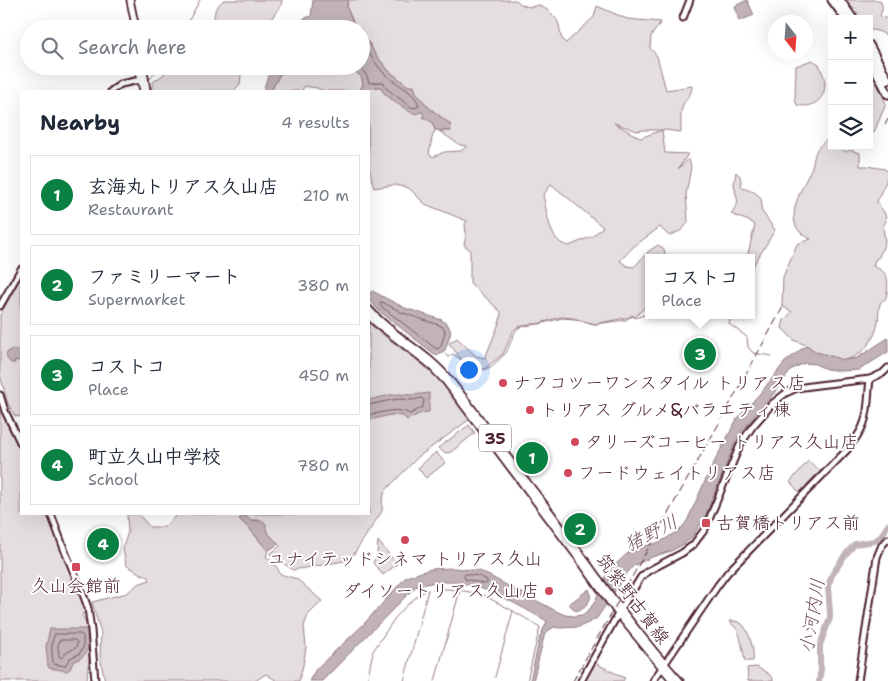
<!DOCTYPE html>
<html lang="en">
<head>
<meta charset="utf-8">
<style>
  :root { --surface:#fff; --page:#f6f6f7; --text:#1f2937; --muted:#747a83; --line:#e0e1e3; --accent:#0b8043 }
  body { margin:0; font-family:"Shantell Sans","Klee One",sans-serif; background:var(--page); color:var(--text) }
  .controls { position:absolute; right:15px; top:15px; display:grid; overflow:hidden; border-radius:0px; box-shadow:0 5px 20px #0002 }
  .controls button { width:45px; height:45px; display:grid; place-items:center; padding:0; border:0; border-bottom:1px solid var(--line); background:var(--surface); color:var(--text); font:25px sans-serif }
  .compass { position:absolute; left:768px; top:15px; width:45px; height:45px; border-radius:50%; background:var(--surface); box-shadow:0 5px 20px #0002; rotate:163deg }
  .you { position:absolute; left:468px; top:369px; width:18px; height:18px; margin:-12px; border:4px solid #fff; border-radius:50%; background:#1a73e8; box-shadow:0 0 0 8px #1a73e833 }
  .badge { display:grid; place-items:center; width:32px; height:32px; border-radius:50%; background:var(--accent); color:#fff; font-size:16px; font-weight:700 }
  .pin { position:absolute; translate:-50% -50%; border:2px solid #fff; box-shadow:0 1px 5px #0006 }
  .popup { position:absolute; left:645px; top:254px; width:110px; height:65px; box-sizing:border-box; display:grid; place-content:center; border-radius:0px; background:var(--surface); filter:drop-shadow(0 1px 4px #0005); font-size:16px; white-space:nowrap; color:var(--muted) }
  .popup b { font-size:19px; color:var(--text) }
  .popup::after { content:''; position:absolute; left:50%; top:100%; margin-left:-10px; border:10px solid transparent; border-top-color:var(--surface) }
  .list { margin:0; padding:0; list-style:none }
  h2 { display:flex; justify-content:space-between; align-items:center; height:65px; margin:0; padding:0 20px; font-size:21px }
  h2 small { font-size:16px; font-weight:400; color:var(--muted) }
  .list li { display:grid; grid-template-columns:32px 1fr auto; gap:15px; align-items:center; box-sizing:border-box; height:80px; margin:0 10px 10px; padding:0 10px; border:1px solid var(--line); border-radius:0px }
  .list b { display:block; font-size:19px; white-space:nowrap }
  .list p { margin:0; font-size:16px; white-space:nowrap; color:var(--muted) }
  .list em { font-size:16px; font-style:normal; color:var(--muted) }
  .icon { flex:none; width:28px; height:28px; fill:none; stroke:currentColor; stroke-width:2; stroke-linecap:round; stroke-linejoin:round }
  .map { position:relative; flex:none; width:888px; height:681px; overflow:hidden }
  .search { position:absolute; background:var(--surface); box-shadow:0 5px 20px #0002; left:20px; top:20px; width:350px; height:55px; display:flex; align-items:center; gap:12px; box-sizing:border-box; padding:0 18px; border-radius:28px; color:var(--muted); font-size:19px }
  .panel { position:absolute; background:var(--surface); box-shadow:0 5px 20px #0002; left:20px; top:90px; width:350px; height:425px; border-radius:0px }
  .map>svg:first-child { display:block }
  .green { fill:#e5dee0; stroke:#987e86; fill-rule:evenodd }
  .water { fill:#c1b3b6; stroke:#91787e }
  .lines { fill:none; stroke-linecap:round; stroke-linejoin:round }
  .shore { stroke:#7a5a63; stroke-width:1 }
  .stream { stroke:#91787e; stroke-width:1 }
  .river { stroke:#c1b3b6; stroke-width:6 }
  .secondary-casing { stroke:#4a1f2b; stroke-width:9 }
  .primary-casing { stroke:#4a1f2b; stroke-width:9 }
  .highway-casing { stroke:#4a1f2b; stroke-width:11 }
  .secondary { stroke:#fff; stroke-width:5 }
  .primary { stroke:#fff; stroke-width:5.5 }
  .highway { stroke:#fff; stroke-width:7 }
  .rail { stroke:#4a1f2b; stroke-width:1; stroke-dasharray:8 4; stroke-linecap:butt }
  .poi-dot { fill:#d1495b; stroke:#fff; stroke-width:2 }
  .labels { text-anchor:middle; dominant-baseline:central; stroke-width:4; stroke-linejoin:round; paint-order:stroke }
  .shield { fill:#fff; stroke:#80626b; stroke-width:1 }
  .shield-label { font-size:16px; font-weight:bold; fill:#4a1f2b }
  .poi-label { font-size:18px; fill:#4a1f2b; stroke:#fff; text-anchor:start }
  .street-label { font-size:18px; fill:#4a1f2b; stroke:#fff }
  .water-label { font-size:19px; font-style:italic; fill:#74535c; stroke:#fff }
</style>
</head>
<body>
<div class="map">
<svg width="888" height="681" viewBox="0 0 888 681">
  <rect width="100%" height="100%" fill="#fff"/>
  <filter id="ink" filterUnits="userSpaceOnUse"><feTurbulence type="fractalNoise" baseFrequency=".02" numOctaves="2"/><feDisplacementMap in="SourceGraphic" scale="10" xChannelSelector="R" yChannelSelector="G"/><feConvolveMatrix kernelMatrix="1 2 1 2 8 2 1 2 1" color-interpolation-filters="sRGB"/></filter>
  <g filter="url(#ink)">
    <!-- green -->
    <g class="green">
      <path d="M224,0H282L281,5L264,29H210L214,25C214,12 214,8 224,0Z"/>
      <path d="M348,0H516C522,6 530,9 538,5C547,9 556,15 559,25C561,32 559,38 566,43L594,17L597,6L627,19L661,22L651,36L650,48L657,56L666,90L692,86C692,95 686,98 683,105C680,113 681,123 681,132L665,130H643L637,131L614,123L640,138L662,130L665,153L688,154L678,169L689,159L691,167L686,194L688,222L682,230L669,236L660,227L633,247L620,261L627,266L634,267L649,251L658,245L664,249L666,258H649V303L636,316L594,324L573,318L561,317L537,324L517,327L513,331L503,354L482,371L461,359L449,343L457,338L476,356L485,358L500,321L501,312L470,283V250L464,245L466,234L465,224L467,221L425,204L409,188L394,185L374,188L369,167L368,91L373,87H381C385,99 409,113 422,112L432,122L435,130L432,138L429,154L433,157L444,152L461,151L467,146L460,145L439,131H450V124L427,106L416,92L389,71L375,54L369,43L361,36V29H356L347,8ZM551,184L603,227L593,236L569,246C548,243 548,212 543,196Z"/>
      <path d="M847,0H880C883,6 883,9 880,15L883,18H888V38C884,32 876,30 869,30V19H859L857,16V12L848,3Z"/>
      <path d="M812,60L819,64C821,70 825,77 825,84C825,100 812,109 797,105L795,99L796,66Z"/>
      <polygon points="169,66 191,66 194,69 197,66 242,66 240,84 234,91 151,91 153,82 163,75"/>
      <polygon points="292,66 354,66 356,72 362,78 363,85 359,91 324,91 317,88 304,86 302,91 271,91 280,74 289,70"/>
      <polygon points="877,81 886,104 874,132 869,132 869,89"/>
      <path d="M832,134V146H839L845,152L850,150L860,153V166H867L885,169L888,172C887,184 880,191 877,202L885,214L886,221L883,226L885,242L879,257L875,260L873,266C879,269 885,271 887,278C888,283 888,292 886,297C884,304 886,296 881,302C878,307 879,316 878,321C876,339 862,357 844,360L816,352L808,346L794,340L782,328L784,320L792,312L782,306L783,277L797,244L811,239C807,237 803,235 801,233C783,216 805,184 812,167C814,161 814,153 818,148C820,145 828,139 832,134Z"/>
      <path d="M736,172L740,176L742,188C756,192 764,195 761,210L775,230L751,269V258H747L755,225L751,222L731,214L738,203L734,184Z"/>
      <polygon points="21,277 21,417 15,416 8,404 0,375 0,315"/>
      <path d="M369,323C391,343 418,358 438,379C450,392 460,406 470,419L418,457L385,491L382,501V511L350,560L293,570L270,554L280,546L270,535L266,533L259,520H250L246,516L239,519L250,529L268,551L266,557C274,562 277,566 280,574L297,579L322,601L308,615L304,626L306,647L303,665L299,681H277L266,674L255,681H105L102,667L100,655L101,633L92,602L127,593L138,584L150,580L148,576L141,574L126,565L123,549L125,541L128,532L127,514H138L150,527H164L178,514H369Z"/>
      <polygon points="0,402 21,451 21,514 48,514 75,586 77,587 84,604 85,613 82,614 88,629 89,659 87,678 88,681 0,681"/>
      <path d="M469,425L475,433L451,452C445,454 443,452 438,448Z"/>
      <polygon points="436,452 445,463 426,478 418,468"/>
      <polygon points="808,461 822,472 816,475 806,485 806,487 800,493 790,482"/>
      <polygon points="378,541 397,564 383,575 373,563 377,555"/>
      <path d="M729,621C733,621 737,621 741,623C749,629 755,652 753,661H745C744,656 740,633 738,631C736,627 732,625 729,621Z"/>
      <polygon points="595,663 625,678 623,681 584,681"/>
      <path d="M757,667C762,671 770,673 773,679V681H748L747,668Z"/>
    </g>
    <!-- water -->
    <g class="water">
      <polygon points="313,0 348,0 347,8 356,29 305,29 302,26 303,19 311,16"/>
      <polygon points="747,0 754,15 739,21 735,6"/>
      <polygon points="361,36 369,43 375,54 389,71 408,86 414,86 416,92 427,106 450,124 451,131 435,130 432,122 422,117 424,115 422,112 419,112 417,114 410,112 383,92 381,87 373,87 368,91 359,91 363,85 362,78 356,72 354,66 361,66"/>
      <path d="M276,66H292L289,70L280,74L271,91H264C265,82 268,73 276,66Z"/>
      <polygon points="372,291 405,308 442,320 448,325 451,332 445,350 437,356 379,311 369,299 369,294"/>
      <path d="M888,338V352L859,370L842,371L826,369L815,364L805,363L792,369L771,397L743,430L735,443L704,519L692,537L684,544L671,551L652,557L633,566L625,576L597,618L588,623L579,627L560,628L554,627L545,633L533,681H530L540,637L547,621C506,599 463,570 415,587L322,681H309L316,669L363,625L406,577L431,569L454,568L480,571L558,612L565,615L574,616L582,615L589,610L596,600L602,581L615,565L628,553L645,546L660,542L680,530L687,521L710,470L737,419L763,390L785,362L804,347L808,346L816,352L844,360L857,358Z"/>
      <path d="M14,349L21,351V360L14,361L15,363C9,364 7,359 6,354L10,350Z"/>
      <polygon points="429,393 429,412 421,413 407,420 403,416 390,415 374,419 369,419 369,400 390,395 400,394 412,395"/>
      <path d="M242,516H246L250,520L263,521L266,524C264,533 273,537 278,544L268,551L250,529L239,519Z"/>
      <path d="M589,589C594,599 586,608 576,611L569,604Z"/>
      <path d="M50,629H88C89,647 92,653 73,662L70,669L67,671L49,668L48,666L46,646Z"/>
    </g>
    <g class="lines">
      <!-- shore -->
      <g class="shore">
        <path d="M359,66L367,76L369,83L383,82L387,89L411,107L415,108L419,106C416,92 397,85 386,75C380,70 375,62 371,56C367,52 366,47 361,43"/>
        <polygon points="382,302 403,313 439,325 444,328 445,332 441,346 438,349 435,348 382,307 380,305"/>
        <path d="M369,405L391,400L401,399L413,400L422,398L424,400L423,407L410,414C395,406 384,414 369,414"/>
        <polygon points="466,574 479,576 487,580 487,583 485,584 465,579 464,576"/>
        <path d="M55,634H81L83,636V648L79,654L70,658L65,666L54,664L53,662C52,652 50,643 55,634Z"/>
        <path d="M61,640H75L77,642C78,650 71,649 66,653C65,655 63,656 61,658L59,656L58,646L59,641Z"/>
      </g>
      <!-- stream -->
      <g class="stream">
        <polyline points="184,29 200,0"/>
        <polyline points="148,81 161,66"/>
        <polyline points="731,315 729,324 747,337 748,347 753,353 772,356"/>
        <polyline points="442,351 448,357 453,354 467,364 476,369 486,369 492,366 506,353 515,332 518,328 522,327 533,324 540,324 562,318 575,319 595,324 626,320 632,315 635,318 647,314 649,311"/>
        <path d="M433,589C451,588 468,591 486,596"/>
        <polyline points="489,598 513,611"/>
        <polyline points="495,677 513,611 540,627 527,681"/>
        <polyline points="367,681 373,651 395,618 410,602 423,592 428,590"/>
        <polyline points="404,681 428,590"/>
        <polyline points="435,681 460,590"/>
      </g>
      <!-- river -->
      <polyline class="river" points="819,681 821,669 820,663 820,645 830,618 830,613 828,586 832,575 845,555 855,544 875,541 881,536 888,525"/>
      <!-- secondary casing -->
      <g class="secondary-casing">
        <g id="secondary">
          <polyline points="683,18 690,0"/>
          <polyline points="111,91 121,84 145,79"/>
          <polyline points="0,306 21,269"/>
          <polyline points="0,395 5,411 21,444"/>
          <polyline points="51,514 66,554 83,594 88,608 91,630 95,681"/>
          <polyline points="581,681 618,614 641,577 648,571 682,553 693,545 705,529 740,445 752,427 773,403 786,393 797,388 818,385 870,379 883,373 888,368"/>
          <path d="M653,681L718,585L728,572L847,450C853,442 861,433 864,423C869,410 868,393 870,379"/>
          <polyline points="858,681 877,557 882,545 888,539"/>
        </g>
      </g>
      <!-- primary casing -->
      <g class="primary-casing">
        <g id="primary">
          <polyline points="130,0 136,29"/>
          <polyline points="138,66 143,91"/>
          <polyline points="143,66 147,91"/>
          <path d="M369,309C392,336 426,351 449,379C472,406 492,436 513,464C530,486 548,508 564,531C601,582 637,634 680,681"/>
          <polyline points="369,316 376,323 428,363 446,382 576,555 618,614 673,681"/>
        </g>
      </g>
      <!-- highway casing -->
      <g class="highway-casing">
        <g id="highway">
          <polyline points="832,0 846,19"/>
          <polyline points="840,0 853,19"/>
          <polyline points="869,45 888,80"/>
          <polyline points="869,57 888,94"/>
        </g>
      </g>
      <!-- secondary -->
      <use href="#secondary" class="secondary"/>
      <!-- primary -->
      <use href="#primary" class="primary"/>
      <!-- highway -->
      <use href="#highway" class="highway"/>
      <!-- rail -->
      <g class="rail">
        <polyline points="885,125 888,119"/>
        <polyline points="573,681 726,411 783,307"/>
      </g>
    </g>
  </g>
  <!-- markers -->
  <g class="poi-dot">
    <circle cx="503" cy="383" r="5"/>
    <circle cx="530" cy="410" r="5"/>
    <circle cx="575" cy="442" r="5"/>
    <circle cx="568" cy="473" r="5"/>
    <rect x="701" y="518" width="10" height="10" rx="2.5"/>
    <circle cx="405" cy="540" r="5"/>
    <rect x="71" y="562" width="10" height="10" rx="2.5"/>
    <circle cx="549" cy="591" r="5"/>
  </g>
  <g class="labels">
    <!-- shield labels -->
    <rect class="shield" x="479" y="424.5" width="32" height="27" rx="4"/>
    <g class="shield-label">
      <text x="495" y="438">35</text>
    </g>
    <!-- poi labels -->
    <g class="poi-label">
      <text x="513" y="383">ナフコツーワンスタイル トリアス店</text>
      <text x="540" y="410">トリアス グルメ&amp;バラエティ棟</text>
      <text x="585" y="442">タリーズコーヒー トリアス久山店</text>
      <text x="578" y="473">フードウェイトリアス店</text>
      <text x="716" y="523">古賀橋トリアス前</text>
      <text x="405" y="559" text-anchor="middle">ユナイテッドシネマ トリアス久山</text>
      <text x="76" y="586" text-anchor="middle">久山会館前</text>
      <text x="539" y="591" text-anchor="end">ダイソートリアス久山店</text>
    </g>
    <!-- street labels -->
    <g class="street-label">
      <text transform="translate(633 599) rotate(53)">筑紫野古賀線</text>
    </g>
    <!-- water labels -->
    <g class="water-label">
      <text transform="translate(651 533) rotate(-27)">猪野川</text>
      <text transform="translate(812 616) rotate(-81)">小河内川</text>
    </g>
  </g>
</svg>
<div class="controls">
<button>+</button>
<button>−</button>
<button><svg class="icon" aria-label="layers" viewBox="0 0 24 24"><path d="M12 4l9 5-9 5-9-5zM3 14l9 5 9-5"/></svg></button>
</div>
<svg class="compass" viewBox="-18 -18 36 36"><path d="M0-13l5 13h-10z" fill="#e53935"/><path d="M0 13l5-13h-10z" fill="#747a83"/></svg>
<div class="you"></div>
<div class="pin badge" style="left:532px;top:458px">1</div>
<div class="pin badge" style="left:580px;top:529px">2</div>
<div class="pin badge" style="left:700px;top:354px">3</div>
<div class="popup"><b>コストコ</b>Place</div>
<div class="pin badge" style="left:103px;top:544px">4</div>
<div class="search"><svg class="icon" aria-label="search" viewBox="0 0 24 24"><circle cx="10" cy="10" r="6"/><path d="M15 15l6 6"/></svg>Search here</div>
<section class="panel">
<h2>Nearby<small>4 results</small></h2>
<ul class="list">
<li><span class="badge">1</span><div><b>玄海丸トリアス久山店</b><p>Restaurant</p></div><em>210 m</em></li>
<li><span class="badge">2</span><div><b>ファミリーマート</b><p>Supermarket</p></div><em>380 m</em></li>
<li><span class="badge">3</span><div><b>コストコ</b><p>Place</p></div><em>450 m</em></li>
<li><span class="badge">4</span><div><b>町立久山中学校</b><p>School</p></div><em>780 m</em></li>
</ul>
</section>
</div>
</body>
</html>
